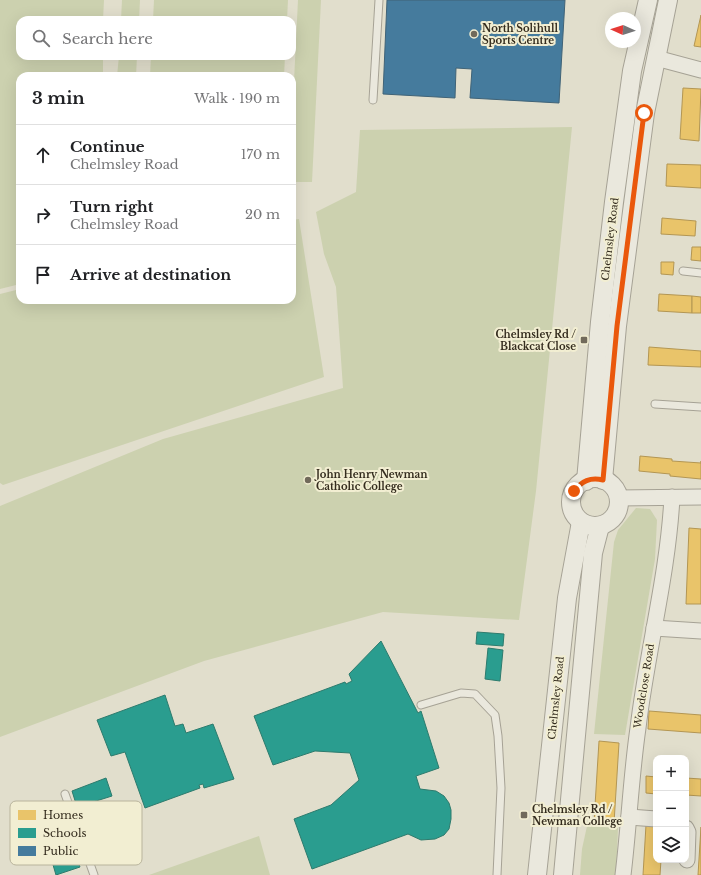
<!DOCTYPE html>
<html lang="en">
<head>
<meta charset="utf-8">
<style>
  :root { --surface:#fff; --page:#f6f6f6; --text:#202124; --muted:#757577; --line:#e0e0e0 }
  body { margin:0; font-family:"Libre Baskerville",serif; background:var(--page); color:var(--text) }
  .controls { position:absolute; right:12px; bottom:12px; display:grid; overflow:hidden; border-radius:8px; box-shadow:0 4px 16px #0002 }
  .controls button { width:36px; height:36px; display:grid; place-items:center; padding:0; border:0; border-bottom:1px solid var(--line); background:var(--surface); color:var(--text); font:20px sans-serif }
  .compass { position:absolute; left:605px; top:12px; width:36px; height:36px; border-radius:50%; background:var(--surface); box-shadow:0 4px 16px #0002; rotate:273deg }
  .stop { position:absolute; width:12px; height:12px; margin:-9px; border:3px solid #ea580c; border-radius:50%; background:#fff }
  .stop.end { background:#ea580c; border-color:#fff; box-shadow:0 1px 4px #0008 }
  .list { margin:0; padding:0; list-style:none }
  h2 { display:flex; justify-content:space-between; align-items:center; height:52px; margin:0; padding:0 16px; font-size:17px }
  h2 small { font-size:13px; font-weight:400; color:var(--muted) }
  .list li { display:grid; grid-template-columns:26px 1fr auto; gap:12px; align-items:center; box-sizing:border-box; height:60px; padding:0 16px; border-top:1px solid var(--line) }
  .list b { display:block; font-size:15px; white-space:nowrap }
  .list p { margin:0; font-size:13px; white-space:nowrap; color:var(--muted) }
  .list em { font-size:13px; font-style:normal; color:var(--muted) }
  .icon { flex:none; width:22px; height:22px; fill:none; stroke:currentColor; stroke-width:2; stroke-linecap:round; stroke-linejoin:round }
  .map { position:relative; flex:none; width:701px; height:875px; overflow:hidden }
  .search { position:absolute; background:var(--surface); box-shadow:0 4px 16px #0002; left:16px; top:16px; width:280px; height:44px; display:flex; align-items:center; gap:10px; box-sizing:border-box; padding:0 14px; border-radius:12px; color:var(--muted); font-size:15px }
  .panel { position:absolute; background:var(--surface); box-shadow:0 4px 16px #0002; left:16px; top:72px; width:280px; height:232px; border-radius:12px }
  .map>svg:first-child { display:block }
  .green { fill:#ccd1af }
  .homes { fill:#e9c46a; stroke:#b39653 }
  .schools { fill:#2a9d8f; stroke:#2d7b6d }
  .public { fill:#457b9d; stroke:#406377 }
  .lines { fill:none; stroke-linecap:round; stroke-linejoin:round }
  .service-casing { stroke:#a6a295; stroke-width:9 }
  .minor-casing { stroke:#a6a295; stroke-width:17 }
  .tertiary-casing { stroke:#a6a295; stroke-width:20 }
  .service { stroke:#eae8dd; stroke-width:7 }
  .minor { stroke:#eae8dd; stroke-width:15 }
  .tertiary { stroke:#eae8dd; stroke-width:18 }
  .route { stroke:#ea580c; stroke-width:5 }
  .poi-dot { fill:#716a5b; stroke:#f2eed2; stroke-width:1.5 }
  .labels { text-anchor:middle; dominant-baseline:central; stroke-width:4; stroke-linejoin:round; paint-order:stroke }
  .poi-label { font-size:10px; font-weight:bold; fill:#342c1e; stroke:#f2eed2; text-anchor:start }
  .street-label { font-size:10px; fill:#342c1e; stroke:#f2eed2 }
  .key { fill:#f2eed2; stroke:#b9b49c; stroke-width:1 }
  .key-label { font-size:11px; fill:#342c1e }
</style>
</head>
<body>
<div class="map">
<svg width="701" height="875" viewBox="0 0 701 875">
  <rect width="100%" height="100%" fill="#e1decc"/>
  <!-- green -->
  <g class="green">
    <polygon points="0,0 104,0 103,20 20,20 20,56 103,56 103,76 20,76 20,284 0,289"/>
    <polygon points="122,0 140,0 139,20 121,20"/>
    <polygon points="154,0 288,0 287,20 153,20"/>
    <polygon points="298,0 321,0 312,182 292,182 292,122"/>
    <polygon points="119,56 137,56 136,76 117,76"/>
    <polygon points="151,56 285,56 284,76 150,76"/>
    <polygon points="572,127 536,491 519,620 383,612 204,661 0,737 0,506 163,439 343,388 336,287 324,254 316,212 356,192 360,130"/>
    <polygon points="299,219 324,377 3,485 0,483 0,294 20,289 20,300 292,300 292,220"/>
    <polygon points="636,508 650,509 657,520 655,559 625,735 594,734 614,542 618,530"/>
    <polygon points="587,826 618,828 616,875 580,875 582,849"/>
    <polygon points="259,836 270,875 149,875"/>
  </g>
  <!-- homes -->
  <g class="homes">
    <polygon points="701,15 701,47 694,46"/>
    <polygon points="683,88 701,89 699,141 680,139"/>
    <polygon points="667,164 701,165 701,188 666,186"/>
    <polygon points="662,218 696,221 695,236 661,234"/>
    <polygon points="692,247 701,247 701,261 691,260"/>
    <polygon points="661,262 674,262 673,275 661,274"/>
    <polygon points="659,294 692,296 692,313 658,311"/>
    <polygon points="692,296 701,297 701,313 692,313"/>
    <polygon points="649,347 701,351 701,367 648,365"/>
    <polygon points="640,456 672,459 672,461 701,463 701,461 701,479 670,476 670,474 639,471"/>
    <polygon points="689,528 701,529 701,604 686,604"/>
    <polygon points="649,711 701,715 701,733 648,729"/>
    <polygon points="599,741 619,743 614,823 594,822"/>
    <polygon points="646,776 656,777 656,794 646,793"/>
    <polygon points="686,778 701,779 701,796 686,795"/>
    <polygon points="646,825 656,825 656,860 661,860 660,875 643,875"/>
    <polygon points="701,827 701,875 698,875"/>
  </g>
  <!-- schools -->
  <g class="schools">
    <polygon points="477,632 504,634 503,646 476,644"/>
    <polygon points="381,641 418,713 421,711 439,768 416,776 420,789 436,791 444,796 449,803 451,810 451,819 449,829 444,835 435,839 421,840 408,834 312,869 294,819 331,805 359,780 350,753 315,751 273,765 254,716 345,682 346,684 352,681 349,674"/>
    <polygon points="488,648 503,650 500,681 485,679"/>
    <polygon points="165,695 175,726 183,724 186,733 213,724 234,779 204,788 203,784 199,785 200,788 145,808 125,752 111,756 97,720"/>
    <polygon points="106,778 112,796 77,807 72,791"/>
    <polygon points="73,848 80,867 56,875 51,858"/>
  </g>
  <!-- public -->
  <polygon class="public" points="387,0 565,0 559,103 470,98 472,69 456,68 455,98 383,94"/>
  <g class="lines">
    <!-- service casing -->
    <g class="service-casing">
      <g id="service">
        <polyline points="373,100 379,0"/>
        <polyline points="683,271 701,273"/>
        <polyline points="655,404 701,407"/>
        <polyline points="421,705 461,693 475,694 495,715 498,736 501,788 497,875"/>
        <polyline points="65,794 94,875"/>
      </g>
    </g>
    <!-- minor casing -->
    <g class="minor-casing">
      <g id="minor">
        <polyline points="656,58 701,70"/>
        <polyline points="618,498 701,497"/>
        <polyline points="654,628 701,631"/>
        <polyline points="629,817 656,819"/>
        <polyline points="686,828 688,832 687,860"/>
        <path d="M623,875C629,826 631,776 638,728C647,651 668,575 672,497"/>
      </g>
    </g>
    <!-- tertiary casing -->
    <g class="tertiary-casing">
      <g id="tertiary">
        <circle cx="595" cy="502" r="24"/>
        <polyline points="603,480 617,326 645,113 668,0"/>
        <polyline points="586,481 600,322 614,202 632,71 648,0"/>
        <polyline points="537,875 567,598 581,522"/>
        <polyline points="563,875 593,553 600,526"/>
      </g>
    </g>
    <!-- service -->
    <use href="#service" class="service"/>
    <!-- minor -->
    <use href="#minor" class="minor"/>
    <!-- tertiary -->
    <use href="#tertiary" class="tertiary"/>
  </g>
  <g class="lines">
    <!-- route -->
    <path class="route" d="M574,491C582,481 590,477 603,480L617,326L644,113"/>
  </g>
  <!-- markers -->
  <g class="poi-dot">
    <circle cx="474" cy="34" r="4"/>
    <rect x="580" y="336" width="8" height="8" rx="2"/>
    <circle cx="308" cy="480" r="4"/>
    <rect x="520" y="811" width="8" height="8" rx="2"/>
  </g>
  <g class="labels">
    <!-- poi labels -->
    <g class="poi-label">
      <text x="482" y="28">North Solihull<tspan x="482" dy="12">Sports Centre</tspan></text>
      <text x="576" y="334" text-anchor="end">Chelmsley Rd /<tspan x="576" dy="12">Blackcat Close</tspan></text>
      <text x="316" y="474">John Henry Newman<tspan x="316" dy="12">Catholic College</tspan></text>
      <text x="532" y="809">Chelmsley Rd /<tspan x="532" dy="12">Newman College</tspan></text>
    </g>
    <!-- street labels -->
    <g class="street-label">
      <text transform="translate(610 239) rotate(-83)">Chelmsley Road</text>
      <text transform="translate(644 686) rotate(-81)">Woodclose Road</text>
      <text transform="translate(556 698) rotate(-84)">Chelmsley Road</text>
    </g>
  </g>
  <!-- legend -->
  <rect x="10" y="801" width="132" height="64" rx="6" class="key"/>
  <rect x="18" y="810" width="18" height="10" fill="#e9c46a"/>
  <rect x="18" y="828" width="18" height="10" fill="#2a9d8f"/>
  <rect x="18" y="846" width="18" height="10" fill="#457b9d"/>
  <g class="key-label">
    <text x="43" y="819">Homes</text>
    <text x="43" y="837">Schools</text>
    <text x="43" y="855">Public</text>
  </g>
</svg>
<div class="controls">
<button>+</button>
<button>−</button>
<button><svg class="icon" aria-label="layers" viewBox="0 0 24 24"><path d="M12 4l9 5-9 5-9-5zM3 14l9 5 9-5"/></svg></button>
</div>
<svg class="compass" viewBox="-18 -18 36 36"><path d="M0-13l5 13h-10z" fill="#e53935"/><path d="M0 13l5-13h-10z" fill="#757577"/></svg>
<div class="stop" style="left:644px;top:113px"></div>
<div class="stop end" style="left:574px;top:491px"></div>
<div class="search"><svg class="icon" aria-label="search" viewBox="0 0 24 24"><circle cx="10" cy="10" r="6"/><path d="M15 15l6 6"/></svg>Search here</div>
<section class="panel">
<h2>3 min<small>Walk · 190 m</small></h2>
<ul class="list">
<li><svg class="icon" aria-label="ahead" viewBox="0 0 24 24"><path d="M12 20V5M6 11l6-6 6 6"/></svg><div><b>Continue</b><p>Chelmsley Road</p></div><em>170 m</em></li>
<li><svg class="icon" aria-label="right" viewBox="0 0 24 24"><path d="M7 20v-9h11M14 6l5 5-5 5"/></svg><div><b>Turn right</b><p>Chelmsley Road</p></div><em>20 m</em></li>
<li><svg class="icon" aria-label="arrive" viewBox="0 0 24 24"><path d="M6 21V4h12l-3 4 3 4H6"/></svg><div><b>Arrive at destination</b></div></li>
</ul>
</section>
</div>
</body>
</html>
